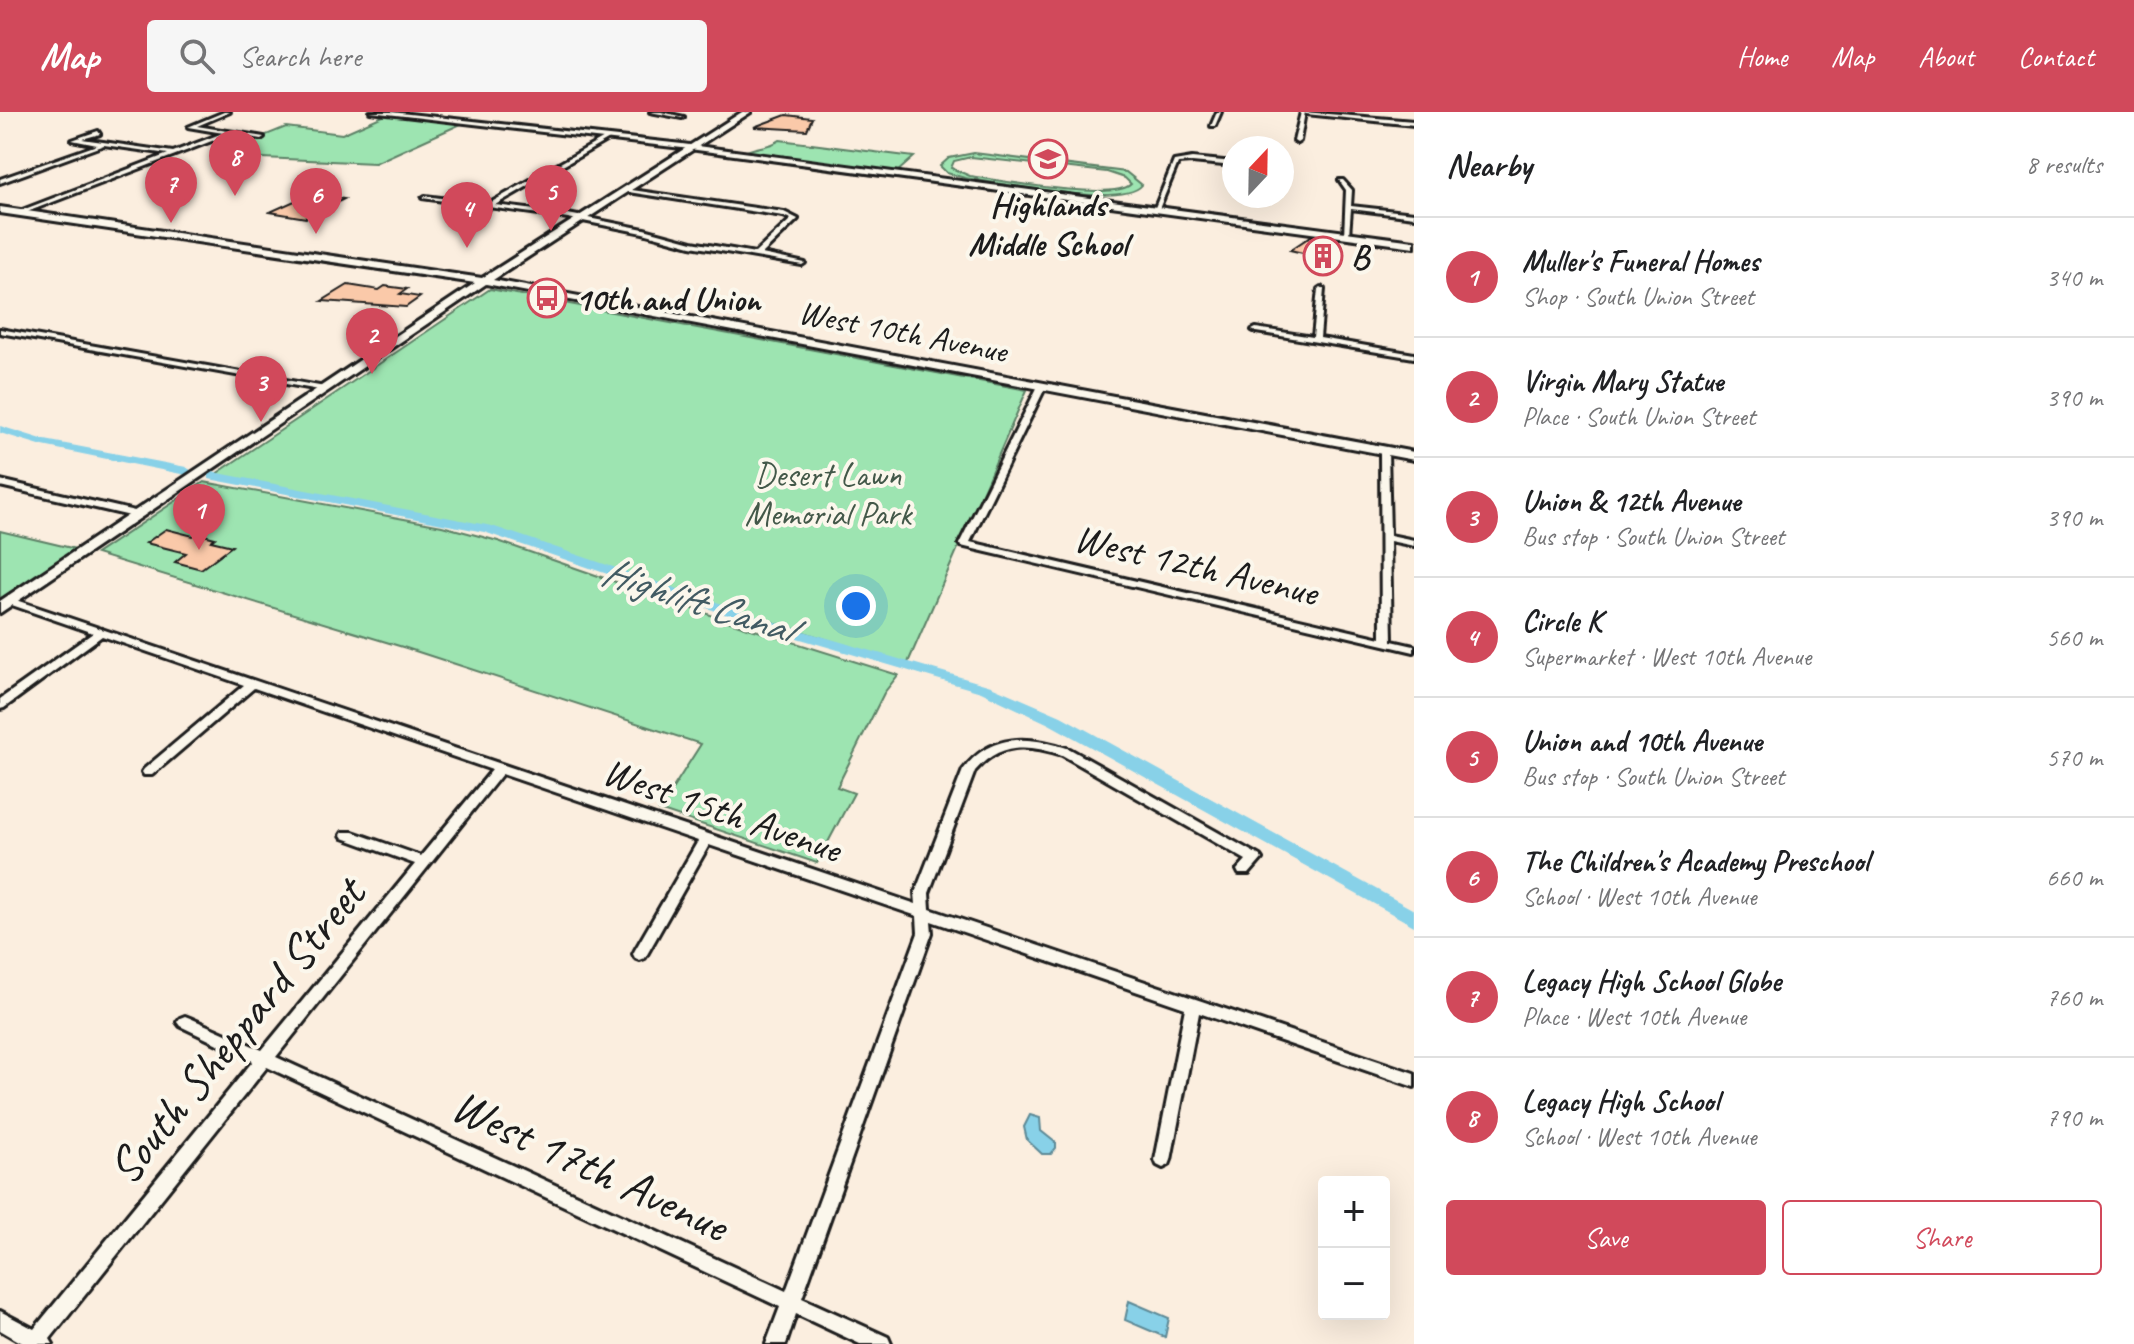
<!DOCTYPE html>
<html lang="en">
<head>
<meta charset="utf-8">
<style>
  :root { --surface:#fff; --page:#f6f6f6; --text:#202124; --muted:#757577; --line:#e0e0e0; --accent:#d1495b }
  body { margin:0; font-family:Caveat,sans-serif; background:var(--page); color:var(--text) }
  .controls { position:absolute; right:24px; bottom:24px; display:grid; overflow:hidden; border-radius:8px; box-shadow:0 8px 32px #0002 }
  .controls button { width:72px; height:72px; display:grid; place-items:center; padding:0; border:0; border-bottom:2px solid var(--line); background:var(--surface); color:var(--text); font:40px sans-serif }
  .compass { position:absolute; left:1222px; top:24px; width:72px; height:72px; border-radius:50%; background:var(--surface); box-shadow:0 8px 32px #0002; rotate:22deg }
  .you { position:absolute; left:856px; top:494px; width:28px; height:28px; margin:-20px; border:6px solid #fff; border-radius:50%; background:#1a73e8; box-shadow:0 0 0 12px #1a73e833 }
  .badge { display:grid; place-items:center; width:52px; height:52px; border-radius:50%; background:var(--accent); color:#fff; font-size:26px; font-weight:700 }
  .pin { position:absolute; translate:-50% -66px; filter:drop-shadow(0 2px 4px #0008) }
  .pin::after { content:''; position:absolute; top:42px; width:28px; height:24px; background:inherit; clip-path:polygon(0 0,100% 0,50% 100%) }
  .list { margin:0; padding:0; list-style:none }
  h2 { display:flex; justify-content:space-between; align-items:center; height:104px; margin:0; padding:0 32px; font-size:34px }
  h2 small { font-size:26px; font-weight:400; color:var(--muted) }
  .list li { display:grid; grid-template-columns:52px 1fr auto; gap:24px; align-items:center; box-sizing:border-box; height:120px; padding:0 32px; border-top:2px solid var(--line) }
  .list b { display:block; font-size:30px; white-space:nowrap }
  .list p { margin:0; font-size:26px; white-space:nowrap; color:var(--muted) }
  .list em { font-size:26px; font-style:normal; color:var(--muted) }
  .actions { display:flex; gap:16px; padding:24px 32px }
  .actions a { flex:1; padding:18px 0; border:2px solid var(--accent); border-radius:8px; text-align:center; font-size:28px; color:var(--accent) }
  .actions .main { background:var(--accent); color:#fff }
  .icon { flex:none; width:44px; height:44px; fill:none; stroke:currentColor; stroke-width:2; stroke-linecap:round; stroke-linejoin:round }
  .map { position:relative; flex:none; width:1414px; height:1232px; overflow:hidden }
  header { display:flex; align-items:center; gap:48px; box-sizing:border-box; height:112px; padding:0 40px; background:var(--accent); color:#fff }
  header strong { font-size:38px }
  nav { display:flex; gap:44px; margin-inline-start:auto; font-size:28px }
  .search { width:560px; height:72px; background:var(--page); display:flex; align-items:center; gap:20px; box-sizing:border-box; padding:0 28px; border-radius:8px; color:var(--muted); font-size:30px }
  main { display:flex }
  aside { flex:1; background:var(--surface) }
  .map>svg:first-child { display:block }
  .green { fill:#9de4b1; stroke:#5c8066; stroke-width:2; fill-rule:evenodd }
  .water { fill:#88d1e8; stroke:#5d8996; stroke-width:2 }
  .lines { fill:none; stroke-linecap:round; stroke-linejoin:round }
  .canal { fill:#88d1e8; fill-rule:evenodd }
  .building { fill:#fac9a9; stroke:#1c1c1c; stroke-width:2 }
  .minor-casing { stroke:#1c1c1c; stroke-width:6 }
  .tertiary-casing { stroke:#1c1c1c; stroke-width:6 }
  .secondary-casing { stroke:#1c1c1c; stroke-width:6 }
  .minor { fill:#fbf7ec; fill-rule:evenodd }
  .tertiary { fill:#fbf7ec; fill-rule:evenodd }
  .secondary { fill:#fbf7ec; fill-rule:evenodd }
  .labels { text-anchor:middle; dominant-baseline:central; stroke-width:8; stroke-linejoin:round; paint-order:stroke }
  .far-poi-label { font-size:34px; font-weight:bold; fill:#1c1c1c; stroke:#fbf7ec; text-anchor:start }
  .far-street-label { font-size:34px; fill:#1c1c1c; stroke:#fbf7ec }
  .far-park-label { font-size:34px; fill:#435849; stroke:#fbf7ec }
  .street-label { font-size:40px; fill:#1c1c1c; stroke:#fbf7ec }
  .water-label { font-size:42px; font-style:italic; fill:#425b63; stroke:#fbf7ec }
  .near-street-label { font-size:48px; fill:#1c1c1c; stroke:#fbf7ec }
</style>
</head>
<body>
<header>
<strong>Map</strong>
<div class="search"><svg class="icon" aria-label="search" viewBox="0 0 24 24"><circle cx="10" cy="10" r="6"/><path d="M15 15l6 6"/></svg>Search here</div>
<nav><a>Home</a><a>Map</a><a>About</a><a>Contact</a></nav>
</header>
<main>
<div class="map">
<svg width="1414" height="1232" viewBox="0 0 1414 1232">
  <rect width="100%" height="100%" fill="#fbeedf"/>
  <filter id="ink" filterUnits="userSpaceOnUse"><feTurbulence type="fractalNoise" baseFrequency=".0125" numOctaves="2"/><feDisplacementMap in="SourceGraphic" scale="16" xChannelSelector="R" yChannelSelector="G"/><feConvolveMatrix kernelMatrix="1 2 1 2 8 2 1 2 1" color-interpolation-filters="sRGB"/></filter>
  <g filter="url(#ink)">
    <!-- green -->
    <g class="green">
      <polygon points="385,3 461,12 375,51 214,44 286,15 342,22"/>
      <path d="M780,28L914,45L896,61L743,41C755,33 767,37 780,28Z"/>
      <path d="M974,41L1126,60L1142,73C1123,97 997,71 965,66L947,61L940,54L949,46ZM971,45L1107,60L1125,66L1131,72C1114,90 998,68 970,64L951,56L954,49Z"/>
      <polygon points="490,177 1027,278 907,553 481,417 213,364"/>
      <polygon points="204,370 442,414 498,429 745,515 898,563 884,581 837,675 854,681 817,751 659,698 701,632 406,536 96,442"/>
      <polygon points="0,419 84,439 0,496"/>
    </g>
    <!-- water -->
    <g class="water">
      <polygon points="1030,1003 1040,1006 1041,1019 1056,1031 1056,1036 1051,1042 1042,1042 1027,1028 1024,1015"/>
      <polygon points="1129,1189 1169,1206 1165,1225 1125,1208"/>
    </g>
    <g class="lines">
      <!-- canal -->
      <g class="canal">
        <polygon points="0,314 45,328 186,355 192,359 186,363 43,334 0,321"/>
        <polygon points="213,360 492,414 790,515 991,574 1061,604 1414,798 1414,814 1049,612 981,580 780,521 484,420 209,367 209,361"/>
      </g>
    </g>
    <!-- building -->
    <g class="building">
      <polygon points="786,3 812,6 807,18 754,15"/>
      <polygon points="310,82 344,87 306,106 270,100"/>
      <polygon points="1311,124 1339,128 1333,148 1290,138"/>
      <polygon points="348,173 379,178 385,174 407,177 400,182 420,185 406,195 322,189"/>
      <polygon points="166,417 193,424 196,421 215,426 211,429 232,434 201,457 175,450 186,441 146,431"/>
    </g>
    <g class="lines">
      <!-- minor casing -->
      <g class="minor-casing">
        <g id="minor">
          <polygon points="224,0 230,0 197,14 264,25 261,27 230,22 19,103 17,100 168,42 104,33 0,71 0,67 97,33 72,28 98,19 100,22 82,27 173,40 223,21 188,15"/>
          <polygon points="650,0 661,0 684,5 682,6"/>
          <polygon points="1217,0 1221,0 1215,14 1211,14"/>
          <polygon points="1301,0 1305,0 1300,29 1297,31 1294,29"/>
          <polygon points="606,25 611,26 495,93 568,102 644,117 692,130 755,141 791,107 783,104 622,79 625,77 784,100 798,107 762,142 805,151 802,153 691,134 643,121 568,106 422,86 425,84 488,92"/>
          <polygon points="1192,46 1234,50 1234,54 1192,50 1178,51 1159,97 1154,98 1174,49"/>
          <polygon points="1339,68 1343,68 1352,78 1351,94 1414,101 1414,105 1351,97 1349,123 1344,124 1346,78"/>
          <polygon points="1321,175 1324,177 1320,226 1414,242 1414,246 1256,220 1252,218 1256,216 1313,225 1318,177"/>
          <polygon points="0,217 325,275 329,277 325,279 0,221"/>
          <polygon points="1039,272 1046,274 970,430 1381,526 1380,339 1384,336 1388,339 1390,423 1414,428 1414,434 1390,429 1392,529 1414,534 1414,540 961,434 959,432"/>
          <polygon points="0,368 139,400 144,403 139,406 0,374"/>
          <path d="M10,486L916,792L915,781L963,658C991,620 1030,624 1070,637L1260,744L1262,747L1249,762H1239L1237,758L1246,748L1062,643C1027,632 1000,630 975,659L929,781L930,797L1414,961V975L1199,901L1171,1048L1169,1053L1163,1056L1157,1053L1155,1048L1185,896L931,809L932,821L802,1186L888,1225L891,1232H860L796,1202L786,1232H766L780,1195L267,955L50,1227L53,1232H24L0,1218V1199L34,1217L253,949L180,914L177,910L180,906L185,904L190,906L262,938L415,752L343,726L341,723L343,720H353L421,744L492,658L254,576L152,663H144L142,660L144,657L244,573L102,524L4,596L0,597V587L93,521L6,491L5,489L6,487ZM502,662L698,729L635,838L633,842L635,846L640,848L645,846L709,733L917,804L918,821L786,1179L276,945Z"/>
        </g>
      </g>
      <!-- tertiary casing -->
      <g class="tertiary-casing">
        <g id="tertiary">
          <polygon points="370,0 391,0 682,32 1414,129 1414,135 682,36"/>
          <polygon points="1303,0 1414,9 1414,13 1306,2"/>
        </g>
      </g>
      <!-- secondary casing -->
      <g class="secondary-casing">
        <polygon id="secondary" points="742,0 751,0 493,168 1414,340 1414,348 486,172 0,501 0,489 475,171 0,101 0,95 482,166"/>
      </g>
      <!-- minor -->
      <use href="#minor" class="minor"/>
      <!-- tertiary -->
      <use href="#tertiary" class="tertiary"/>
      <!-- secondary -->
      <use href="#secondary" class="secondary"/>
    </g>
  </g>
  <!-- icons -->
  <defs>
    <g id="school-ring" transform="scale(2)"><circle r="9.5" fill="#fbf7ec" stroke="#d1495b" stroke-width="1.5"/><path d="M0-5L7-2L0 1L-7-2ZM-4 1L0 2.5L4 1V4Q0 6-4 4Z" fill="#d1495b"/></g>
    <g id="building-ring" transform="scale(2)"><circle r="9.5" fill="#fbf7ec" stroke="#d1495b" stroke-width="1.5"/><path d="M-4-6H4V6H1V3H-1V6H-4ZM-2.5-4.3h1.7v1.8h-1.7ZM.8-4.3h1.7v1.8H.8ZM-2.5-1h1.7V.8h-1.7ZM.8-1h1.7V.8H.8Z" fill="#d1495b"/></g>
    <g id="bus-ring" transform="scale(2)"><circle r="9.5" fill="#fbf7ec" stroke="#d1495b" stroke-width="1.5"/><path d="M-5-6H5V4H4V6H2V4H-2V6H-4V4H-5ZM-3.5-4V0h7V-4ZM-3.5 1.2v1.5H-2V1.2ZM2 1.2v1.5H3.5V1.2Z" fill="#d1495b"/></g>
  </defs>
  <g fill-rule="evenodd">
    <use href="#school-ring" x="1048" y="47"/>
    <use href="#building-ring" x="1323" y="144"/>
    <use href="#bus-ring" x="547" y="186"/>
  </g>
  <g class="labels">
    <!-- far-poi labels -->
    <g class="far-poi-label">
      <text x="1048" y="92" text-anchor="middle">Highlands<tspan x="1048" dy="39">Middle School</tspan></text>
      <text x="1351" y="144">B</text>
      <text x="575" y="186">10th and Union</text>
    </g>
    <!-- far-street labels -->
    <g class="far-street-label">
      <text transform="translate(903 219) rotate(11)">West 10th Avenue</text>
    </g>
    <!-- far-park labels -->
    <g class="far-park-label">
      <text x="828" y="362">Desert Lawn<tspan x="828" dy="39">Memorial Park</tspan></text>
    </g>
    <!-- street labels -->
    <g class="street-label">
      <text transform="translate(1196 453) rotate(13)">West 12th Avenue</text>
      <text transform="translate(722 698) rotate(19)">West 15th Avenue</text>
    </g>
    <!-- water labels -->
    <g class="water-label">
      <text transform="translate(697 488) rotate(18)">Highlift Canal</text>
    </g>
    <!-- near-street labels -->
    <g class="near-street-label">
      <text transform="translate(236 919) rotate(-51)">South Sheppard Street</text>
      <text transform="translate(590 1053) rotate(25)">West 17th Avenue</text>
    </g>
  </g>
</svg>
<div class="controls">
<button>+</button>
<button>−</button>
</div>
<svg class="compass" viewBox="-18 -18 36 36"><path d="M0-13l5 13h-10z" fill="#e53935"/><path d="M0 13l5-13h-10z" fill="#757577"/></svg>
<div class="you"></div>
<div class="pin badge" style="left:199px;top:438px">1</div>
<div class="pin badge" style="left:372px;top:262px">2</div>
<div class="pin badge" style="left:261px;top:310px">3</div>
<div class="pin badge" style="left:467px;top:136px">4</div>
<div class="pin badge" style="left:551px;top:119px">5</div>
<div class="pin badge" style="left:316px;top:122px">6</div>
<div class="pin badge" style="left:171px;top:111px">7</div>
<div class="pin badge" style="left:235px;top:84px">8</div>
</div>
<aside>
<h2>Nearby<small>8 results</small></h2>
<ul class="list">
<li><span class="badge">1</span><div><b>Muller's Funeral Homes</b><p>Shop · South Union Street</p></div><em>340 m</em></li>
<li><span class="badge">2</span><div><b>Virgin Mary Statue</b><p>Place · South Union Street</p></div><em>390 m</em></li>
<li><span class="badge">3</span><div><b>Union &amp; 12th Avenue</b><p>Bus stop · South Union Street</p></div><em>390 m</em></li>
<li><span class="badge">4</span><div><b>Circle K</b><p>Supermarket · West 10th Avenue</p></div><em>560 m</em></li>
<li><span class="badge">5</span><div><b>Union and 10th Avenue</b><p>Bus stop · South Union Street</p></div><em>570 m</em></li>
<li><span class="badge">6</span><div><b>The Children's Academy Preschool</b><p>School · West 10th Avenue</p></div><em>660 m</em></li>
<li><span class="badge">7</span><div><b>Legacy High School Globe</b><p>Place · West 10th Avenue</p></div><em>760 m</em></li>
<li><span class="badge">8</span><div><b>Legacy High School</b><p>School · West 10th Avenue</p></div><em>790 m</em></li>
</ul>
<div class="actions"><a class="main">Save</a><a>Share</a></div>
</aside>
</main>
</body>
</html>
